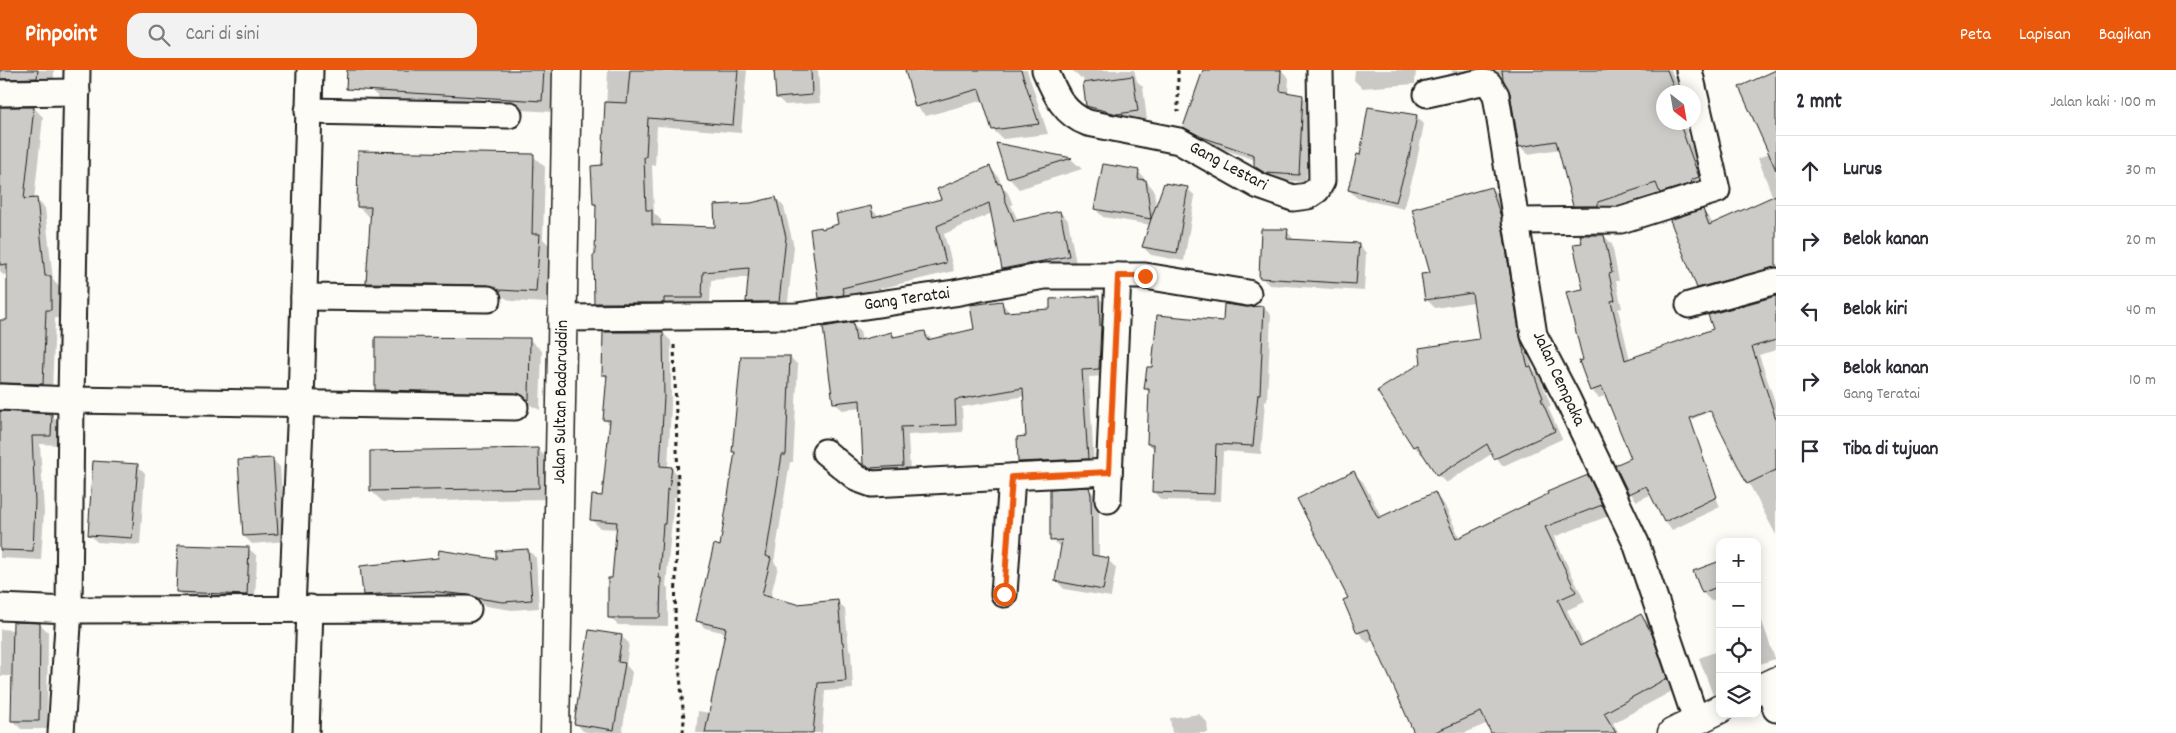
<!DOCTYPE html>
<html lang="id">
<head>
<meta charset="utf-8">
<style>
  :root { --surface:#fff; --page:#f2f2f3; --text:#2b2b33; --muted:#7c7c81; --line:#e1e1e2; --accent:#ea580c }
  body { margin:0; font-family:Dekko,sans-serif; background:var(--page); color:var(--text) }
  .controls { position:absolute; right:15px; bottom:15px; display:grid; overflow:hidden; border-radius:10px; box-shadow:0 2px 12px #0003 }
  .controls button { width:45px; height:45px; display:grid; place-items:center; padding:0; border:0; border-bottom:1px solid var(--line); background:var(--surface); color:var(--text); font:25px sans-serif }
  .compass { position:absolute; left:1656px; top:15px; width:45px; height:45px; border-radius:50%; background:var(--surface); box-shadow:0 2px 12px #0003; rotate:149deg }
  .stop { position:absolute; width:15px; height:15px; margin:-11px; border:4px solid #ea580c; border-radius:50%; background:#fff }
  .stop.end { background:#ea580c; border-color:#fff; box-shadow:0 1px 5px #0008 }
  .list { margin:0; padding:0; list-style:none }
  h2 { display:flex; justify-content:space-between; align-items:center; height:65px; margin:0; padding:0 20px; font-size:21px }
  h2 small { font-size:16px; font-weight:400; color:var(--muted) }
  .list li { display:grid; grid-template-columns:32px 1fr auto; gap:15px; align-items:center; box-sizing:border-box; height:70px; padding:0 20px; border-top:1px solid var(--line) }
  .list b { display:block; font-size:19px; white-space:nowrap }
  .list p { margin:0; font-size:16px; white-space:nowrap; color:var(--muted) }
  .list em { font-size:16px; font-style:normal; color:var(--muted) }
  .icon { flex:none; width:28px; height:28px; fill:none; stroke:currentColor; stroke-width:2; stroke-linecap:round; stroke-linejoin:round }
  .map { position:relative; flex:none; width:1776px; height:663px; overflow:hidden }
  header { display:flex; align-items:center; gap:30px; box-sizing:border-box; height:70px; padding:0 25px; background:var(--accent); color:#fff }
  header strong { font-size:24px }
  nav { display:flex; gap:28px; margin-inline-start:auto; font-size:18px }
  .search { width:350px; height:45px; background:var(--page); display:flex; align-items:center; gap:12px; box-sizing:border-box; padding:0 18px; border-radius:15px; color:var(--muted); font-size:19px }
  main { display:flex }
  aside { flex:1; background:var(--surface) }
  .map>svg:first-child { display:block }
  .shadow { fill:#0003 }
  .building { fill:#cccbc8; stroke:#1c1c1c }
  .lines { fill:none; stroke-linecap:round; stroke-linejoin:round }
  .minor-casing { stroke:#1c1c1c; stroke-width:29 }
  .tertiary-casing { stroke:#1c1c1c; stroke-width:31 }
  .trunk-casing { stroke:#1c1c1c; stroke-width:31 }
  .path { stroke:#1c1c1c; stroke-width:3; stroke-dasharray:4 4; stroke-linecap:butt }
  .minor { stroke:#fdfcf7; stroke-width:25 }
  .tertiary { stroke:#fdfcf7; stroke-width:28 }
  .trunk { stroke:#fdfcf7; stroke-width:28 }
  .route { stroke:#ea580c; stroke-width:6 }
  .labels { text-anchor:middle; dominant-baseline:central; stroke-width:4; stroke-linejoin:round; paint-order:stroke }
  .street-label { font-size:18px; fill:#1c1c1c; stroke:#fdfcf7 }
</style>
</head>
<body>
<header>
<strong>Pinpoint</strong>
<div class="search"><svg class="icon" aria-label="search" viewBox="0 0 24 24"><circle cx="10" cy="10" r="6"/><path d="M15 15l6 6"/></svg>Cari di sini</div>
<nav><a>Peta</a><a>Lapisan</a><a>Bagikan</a></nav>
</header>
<main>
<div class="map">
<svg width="1776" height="663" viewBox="0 0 1776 663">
  <rect width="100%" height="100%" fill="#fdfcf7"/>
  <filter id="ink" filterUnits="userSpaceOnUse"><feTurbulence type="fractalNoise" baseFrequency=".02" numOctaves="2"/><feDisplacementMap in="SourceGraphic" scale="10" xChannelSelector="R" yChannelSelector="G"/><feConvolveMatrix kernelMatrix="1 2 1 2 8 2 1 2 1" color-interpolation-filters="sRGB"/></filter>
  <g filter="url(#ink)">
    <!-- shadow -->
    <g class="shadow">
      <polygon points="0,0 54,0 54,19 0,13"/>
      <polygon points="372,0 556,0 553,42 382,31 370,19"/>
      <polygon points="608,0 747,0 741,63 657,56 655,96 652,95 654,143 661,150 661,157 716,158 751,134 776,128 784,137 794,177 787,240 756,240 748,232 750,207 711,210 710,236 604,242 596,233 597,137 594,134 603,96"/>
      <polygon points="775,0 818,0 820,33 785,35 777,27"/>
      <polygon points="907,0 1027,0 1048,64 1003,69 993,60 984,30 926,46 916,36"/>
      <polygon points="1072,0 1134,0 1137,11 1143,17 1147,51 1128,53 1097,45 1087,35 1083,8 1081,9"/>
      <polygon points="1204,0 1281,0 1289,8 1288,24 1303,27 1311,35 1306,112 1274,110 1263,104 1255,96 1255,90 1211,75 1193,65 1184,57"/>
      <polygon points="1355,0 1416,0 1415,14 1362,18 1354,10"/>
      <polygon points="1451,0 1671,0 1680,22 1664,22 1664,52 1683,52 1706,114 1668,130 1660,122 1604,140 1582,143 1574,135 1560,79 1528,84 1520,77 1511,22 1504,5 1486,5 1459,10"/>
      <polygon points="1776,7 1776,206 1706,225 1698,217 1703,141 1710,149 1713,155 1773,128 1758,88 1770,83"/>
      <polygon points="0,37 34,38 43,47 34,130 36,129 45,138 53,210 59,216 59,248 55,248 52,323 0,325 0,251 9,251 9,204 3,205 0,201"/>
      <polygon points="1416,46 1424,54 1416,95 1404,139 1357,128 1349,120 1361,86"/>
      <polygon points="998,75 1071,89 1082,99 1019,119 1008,107"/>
      <polygon points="533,86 545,97 543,169 551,177 547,233 512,231 501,226 379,224 367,212 371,148 358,137"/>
      <polygon points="990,98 998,106 1003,117 1008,123 1013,135 1011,135 1018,151 1060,142 1068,150 1076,194 1011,207 1003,199 992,143 944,164 954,201 849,226 828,236 820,228 823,160 840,155 870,138 879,146 942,130"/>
      <polygon points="1139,102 1154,120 1156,138 1187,118 1195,126 1184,191 1151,185 1143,177 1151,155 1103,147 1095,139"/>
      <polygon points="1491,118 1499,126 1508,156 1527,276 1533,299 1539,305 1551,336 1548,337 1562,369 1503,396 1493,383 1446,413 1438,405 1424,383 1422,385 1414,376 1379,321 1480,270 1474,232 1435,238 1427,230 1423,205 1431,204"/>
      <polygon points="1287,161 1295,171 1358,174 1366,183 1364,221 1269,215 1261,207"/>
      <polygon points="1604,166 1612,174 1619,211 1616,211 1622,238 1618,239 1630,290 1776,248 1776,280 1759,285 1776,335 1776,465 1711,341 1686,352 1720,437 1672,460 1665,452 1652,424 1637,431 1630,423 1633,389 1607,325 1599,328 1591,320 1584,291 1584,173"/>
      <polygon points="1098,227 1106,235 1107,306 1089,307 1094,396 1027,399 1020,392 1028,367 1025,326 962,337 963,362 908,365 910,403 872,401 864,394 862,338 842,340 835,333 824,258 853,254 860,261 862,271 892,263 896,268 925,263 933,270 976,260 1002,233 1010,243 1052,240"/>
      <polygon points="1263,237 1271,245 1267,331 1265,331 1261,384 1223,381 1221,431 1161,430 1153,421 1155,380 1148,373 1150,323 1145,318 1153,299 1246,238"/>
      <polygon points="663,263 671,271 671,336 668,398 671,398 679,406 677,427 674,427 666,516 668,518 668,556 618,555 609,547 617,459 600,458 592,450 603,427 610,355 604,349 608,309 603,304"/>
      <polygon points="530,270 542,281 540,340 528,334 387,332 376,320"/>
      <polygon points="790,287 798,295 793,392 790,392 774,492 778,497 770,529 797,535 837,531 845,539 849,579 851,581 853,619 825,621 822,663 696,663 698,641 710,643 726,563 705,558 697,550 721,477 736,384 734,381"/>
      <polygon points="0,343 51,345 60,354 59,375 40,374 44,442 41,490 0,488"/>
      <polygon points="538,379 549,391 550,429 383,432 371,421"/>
      <polygon points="272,389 280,397 286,471 252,474 244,466"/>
      <polygon points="137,395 145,403 140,475 97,472 89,464"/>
      <polygon points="1353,402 1363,412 1382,448 1434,424 1444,434 1460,468 1588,407 1598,417 1611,445 1554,467 1585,532 1567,540 1584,576 1641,545 1650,555 1661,575 1676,619 1613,653 1619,663 1492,663 1488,653 1465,663 1415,663 1374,570 1368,573 1359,563 1344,531 1349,529"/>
      <polygon points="1089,419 1097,427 1099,434 1099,488 1108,490 1116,498 1111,527 1064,519 1056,510 1062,478 1051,470"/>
      <polygon points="248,478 257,486 255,532 186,530 178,521"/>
      <polygon points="528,480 536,488 539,538 512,540 486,536 478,532 372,532 364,524 497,491"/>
      <polygon points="1720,492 1720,527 1711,531 1703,523"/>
      <polygon points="1757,537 1775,589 1757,595"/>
      <polygon points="40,554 48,562 47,659 21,659 13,651 13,606 0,606 0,559 14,560"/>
      <polygon points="621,566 629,573 626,595 632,602 622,663 591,663 583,661 576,653"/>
      <polygon points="1720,580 1720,631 1713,625 1699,588"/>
      <polygon points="1199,644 1207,652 1208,663 1172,663 1170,648"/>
    </g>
    <!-- building -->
    <g class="building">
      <polygon points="0,0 38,0 37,8 0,9"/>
      <polygon points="347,0 544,0 542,31 346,19"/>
      <polygon points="630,0 738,0 733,55 648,48 646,87 644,87 646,140 652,140 652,155 715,157 714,135 751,133 776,127 786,167 779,232 746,232 749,198 703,202 702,228 664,228 664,233 594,233 593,185 595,185 596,134 593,134 591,96 602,95 605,32 627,33"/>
      <polygon points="774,0 811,0 812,25 776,28"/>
      <polygon points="905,0 1021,0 1039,54 992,60 979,19 915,37"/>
      <polygon points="1203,0 1281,0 1280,21 1303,25 1299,105 1265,103 1254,96 1254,85 1202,67 1183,57"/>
      <polygon points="1502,0 1667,0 1674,18 1667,21 1668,22 1664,22 1664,52 1679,52 1699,107 1691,110 1692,113 1660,123 1656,113 1598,132 1598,136 1573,136 1556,71 1519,77 1510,23 1503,9"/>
      <polygon points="1776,0 1776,100 1739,17"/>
      <polygon points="1133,6 1138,41 1117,44 1086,36 1083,13"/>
      <polygon points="0,37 34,37 24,129 37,128 45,206 51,206 51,240 46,240 43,314 0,313 0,250 7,250 7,194 0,195"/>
      <polygon points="1368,37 1417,45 1409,87 1396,132 1348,120 1357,84 1360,85"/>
      <polygon points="996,73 1072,88 1007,108"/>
      <polygon points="358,81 534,84 532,164 540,164 536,222 499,220 488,215 366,213 371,137 357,137"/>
      <polygon points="1103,94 1139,100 1138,109 1146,110 1151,149 1164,113 1188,117 1177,183 1142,177 1151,149 1094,139"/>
      <polygon points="990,96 998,114 1001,113 1005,126 1004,127 1014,151 1060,141 1069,186 1002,199 989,133 937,156 946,193 842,218 844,225 819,228 810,159 821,157 822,159 838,154 836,144 871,136 873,147 941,129 937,119"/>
      <polygon points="1491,117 1501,147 1520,267 1528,297 1531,296 1543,328 1541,329 1555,361 1494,389 1487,374 1437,406 1417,375 1413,377 1377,321 1421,293 1419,278 1479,269 1472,223 1425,230 1421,204 1430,203 1412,139"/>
      <polygon points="1776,125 1776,197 1697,218 1670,150 1703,139 1709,155"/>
      <polygon points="1261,159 1288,159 1287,169 1359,173 1356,214 1259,208"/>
      <polygon points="1580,165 1604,165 1612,203 1609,204 1615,230 1611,231 1625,290 1713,259 1708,245 1776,226 1776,270 1752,277 1776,349 1776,400 1747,414 1710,340 1690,348 1717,427 1664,452 1646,416 1629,424 1615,395 1631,388 1602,317 1590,321 1579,291 1583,290 1566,222 1583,219 1573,174 1582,173"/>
      <polygon points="1099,226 1100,256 1101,256 1099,299 1082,300 1088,389 1018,392 1017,367 1026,366 1023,318 955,330 956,355 901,357 903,396 870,398 863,394 860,330 833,333 823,257 853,252 856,271 892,262 893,267 925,261 927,270 974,259 970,235 1002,231 1004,242 1050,239 1050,229"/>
      <polygon points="1224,234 1246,237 1264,236 1260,324 1258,324 1253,376 1216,374 1214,424 1152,422 1154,374 1147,374 1149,319 1144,319 1147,297 1152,297 1157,245 1223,251"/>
      <polygon points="603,262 663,262 664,327 660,396 672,397 669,420 667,419 665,454 663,454 659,508 661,508 660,548 608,548 608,508 612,508 617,452 590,450 592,425 602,426 610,350 603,350 607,305 602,305"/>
      <polygon points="375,267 530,268 529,330 515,323 375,320"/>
      <polygon points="741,286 790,286 786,385 782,385 766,486 771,488 762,525 797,534 838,530 842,572 843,572 846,611 818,613 813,663 705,663 726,558 696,551 714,474 720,476 735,382 732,382"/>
      <polygon points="0,341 52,344 51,366 32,366 35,432 33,481 0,480"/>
      <polygon points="538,378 539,418 370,421 370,381"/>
      <polygon points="273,388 278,464 243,466 238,390"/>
      <polygon points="93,391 138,394 132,468 88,465"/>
      <polygon points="1354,401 1378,448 1435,422 1456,469 1548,424 1547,422 1588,405 1602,435 1545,457 1576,522 1558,530 1580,576 1641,544 1652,564 1667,608 1604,643 1616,663 1491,663 1481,642 1433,663 1414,663 1368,559 1357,563 1343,530 1348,528 1297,429"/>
      <polygon points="1089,417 1091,425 1092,485 1109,488 1103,520 1055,511 1062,470 1050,471 1050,419"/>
      <polygon points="178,475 249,477 247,525 176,522"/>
      <polygon points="528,479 532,530 503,532 477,528 468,525 429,521 363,525 360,496 438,488 439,480 496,489 496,481"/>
      <polygon points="1720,491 1720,516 1702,523 1693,501"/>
      <polygon points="13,552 40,553 39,651 11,651"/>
      <polygon points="589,560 622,565 618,592 625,593 614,660 574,654"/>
    </g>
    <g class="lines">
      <!-- minor casing -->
      <g class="minor-casing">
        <g id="minor">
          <polyline points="77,0 71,330 515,337"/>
          <path d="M1045,0C1055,23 1063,44 1088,53L1179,71L1259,116L1293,128L1308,126L1317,120L1322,111L1320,0"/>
          <polyline points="0,23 77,22"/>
          <polyline points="1427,24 1481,12 1489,14 1496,25 1534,265 1567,328 1636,473 1696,650"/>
          <polyline points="308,41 509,45"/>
          <polyline points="1515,151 1621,150 1717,120 1689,0"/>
          <polyline points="304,227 488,229"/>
          <polyline points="1689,235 1776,211"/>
          <polyline points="563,248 797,246 954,223 1044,206 1145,206 1248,223"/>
          <polyline points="0,327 71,330 69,540 468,539"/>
          <polyline points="825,382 858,409 872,414 1109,402"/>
          <polyline points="1108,430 1118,206"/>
          <polyline points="1004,524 1012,407"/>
          <polyline points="0,537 69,540 61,663"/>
          <polyline points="292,538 301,334 310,0"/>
          <polyline points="1769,615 1776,639"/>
          <polyline points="306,663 310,538"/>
        </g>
      </g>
      <!-- tertiary casing -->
      <g class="tertiary-casing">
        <polyline id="tertiary" points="555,663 567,0"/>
      </g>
      <!-- trunk casing -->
      <g class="trunk-casing">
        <g id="trunk">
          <polyline points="1757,620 1776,611"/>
          <polyline points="1672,663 1720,639"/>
        </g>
      </g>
      <!-- path -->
      <g class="path">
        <polyline points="1178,0 1178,42"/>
        <polyline points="674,275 678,413 675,549 684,650 683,663"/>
      </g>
      <!-- minor -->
      <use href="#minor" class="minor"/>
      <!-- tertiary -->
      <use href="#tertiary" class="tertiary"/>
      <!-- trunk -->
      <use href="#trunk" class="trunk"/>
    </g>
  </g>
  <g class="lines" filter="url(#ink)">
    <!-- route -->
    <polyline class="route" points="1004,524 1012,407 1109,402 1118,206 1145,206"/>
  </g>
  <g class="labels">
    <!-- street labels -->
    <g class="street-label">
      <text transform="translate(1228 97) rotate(28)">Gang Lestari</text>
      <text transform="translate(907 230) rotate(-8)">Gang Teratai</text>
      <text transform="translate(1558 309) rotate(65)">Jalan Cempaka</text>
      <text transform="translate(562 332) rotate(-89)">Jalan Sultan Badaruddin</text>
    </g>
  </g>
</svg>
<div class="controls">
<button>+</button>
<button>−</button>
<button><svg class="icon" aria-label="locate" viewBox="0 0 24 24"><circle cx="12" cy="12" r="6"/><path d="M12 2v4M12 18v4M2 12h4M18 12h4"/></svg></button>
<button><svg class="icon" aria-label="layers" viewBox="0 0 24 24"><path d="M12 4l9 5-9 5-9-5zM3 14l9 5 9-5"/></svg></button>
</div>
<svg class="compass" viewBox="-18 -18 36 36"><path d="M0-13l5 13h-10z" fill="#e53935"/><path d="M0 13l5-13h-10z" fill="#7c7c81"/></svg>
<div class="stop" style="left:1004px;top:524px"></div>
<div class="stop end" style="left:1145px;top:206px"></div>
</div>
<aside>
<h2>2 mnt<small>Jalan kaki · 100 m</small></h2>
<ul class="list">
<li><svg class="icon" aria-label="ahead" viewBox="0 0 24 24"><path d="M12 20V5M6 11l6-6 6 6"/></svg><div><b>Lurus</b></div><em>30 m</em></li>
<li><svg class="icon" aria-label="right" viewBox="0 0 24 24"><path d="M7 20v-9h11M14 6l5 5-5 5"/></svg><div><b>Belok kanan</b></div><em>20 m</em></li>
<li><svg class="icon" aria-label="left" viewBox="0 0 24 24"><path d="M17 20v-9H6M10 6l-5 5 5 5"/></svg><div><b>Belok kiri</b></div><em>40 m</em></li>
<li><svg class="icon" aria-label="right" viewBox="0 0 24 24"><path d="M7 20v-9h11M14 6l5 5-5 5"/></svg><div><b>Belok kanan</b><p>Gang Teratai</p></div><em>10 m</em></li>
<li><svg class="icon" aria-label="arrive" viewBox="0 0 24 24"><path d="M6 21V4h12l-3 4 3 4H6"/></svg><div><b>Tiba di tujuan</b></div></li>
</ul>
</aside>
</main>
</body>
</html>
